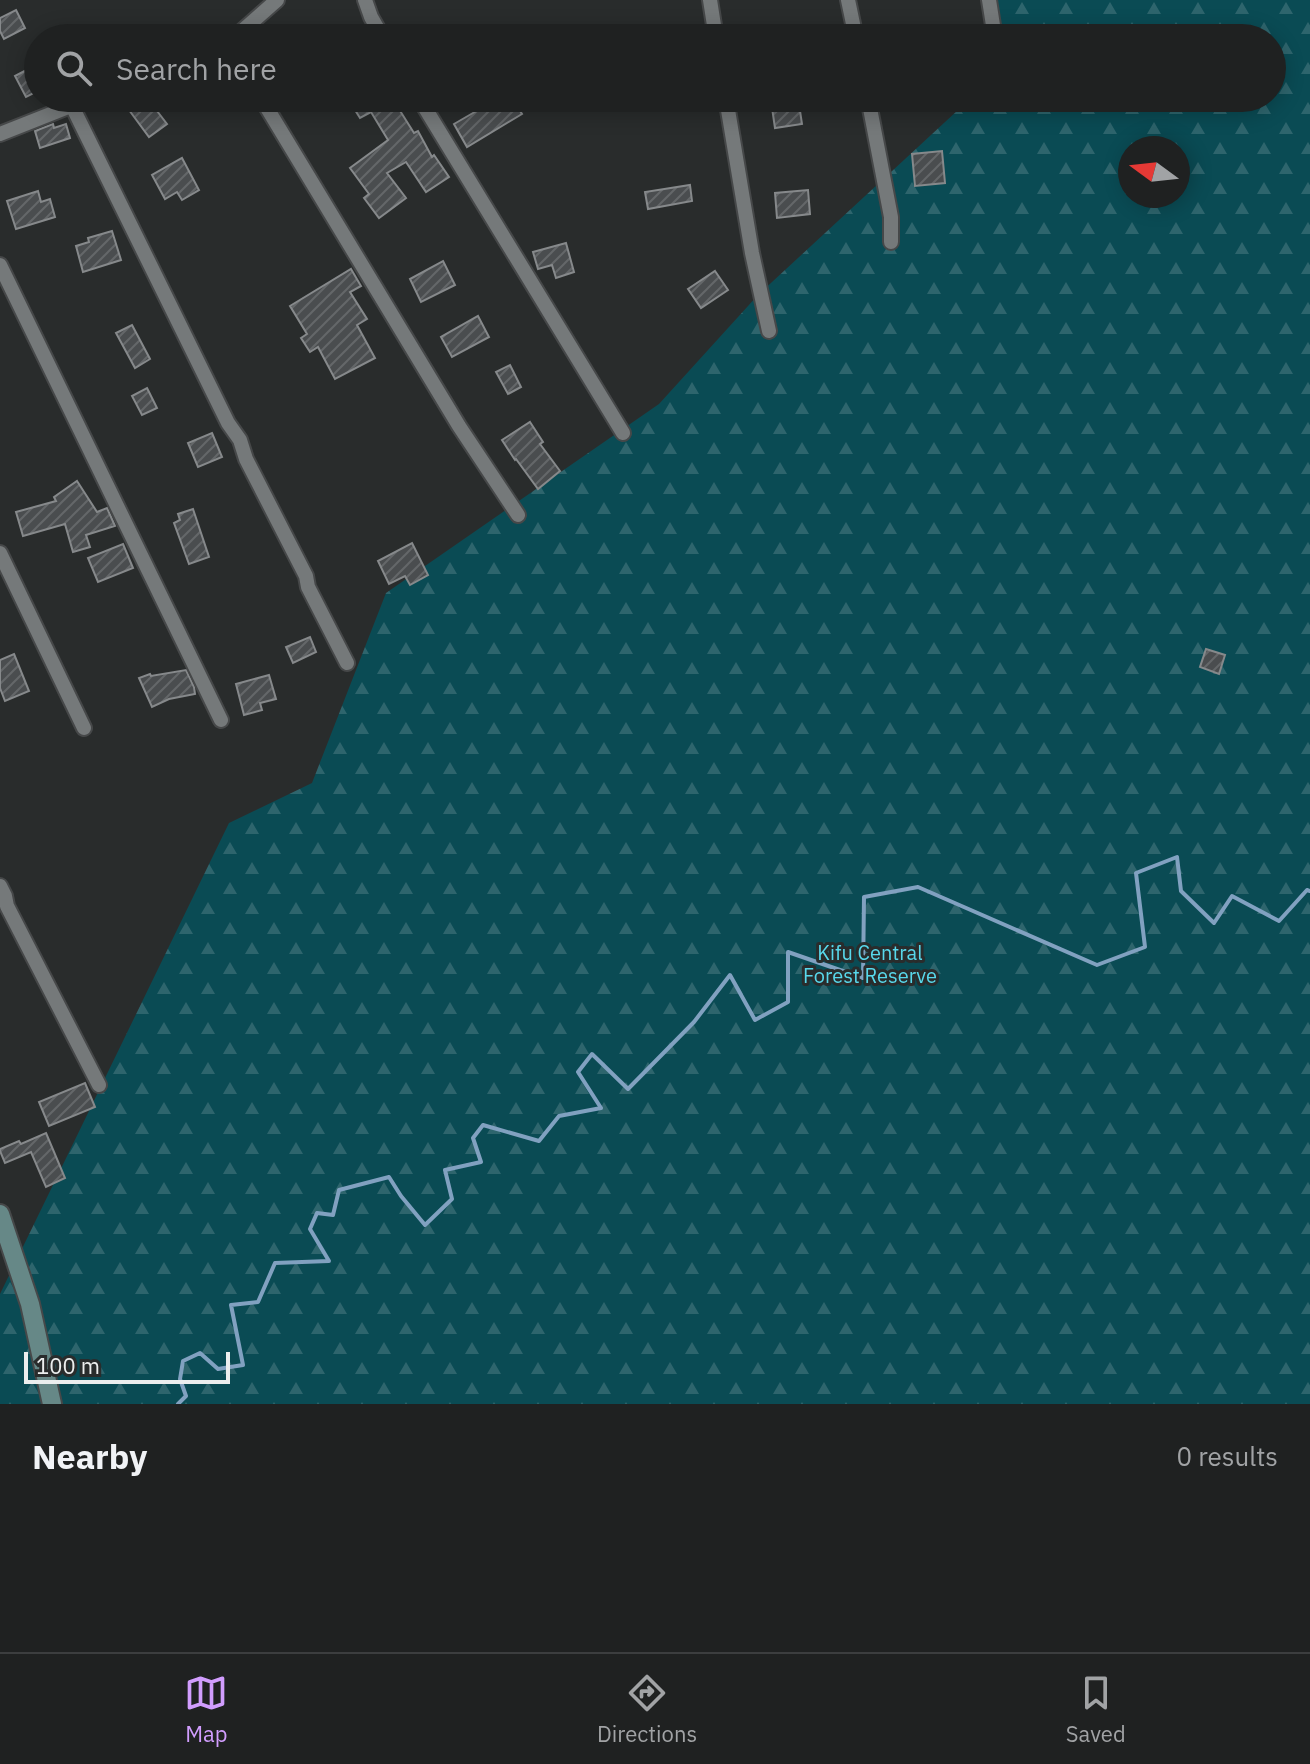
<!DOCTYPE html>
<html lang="en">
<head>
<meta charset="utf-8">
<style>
  :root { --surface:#1f2121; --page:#27292a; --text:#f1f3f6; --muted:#a1a3a5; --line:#3c3e3f; --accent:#d19dfe }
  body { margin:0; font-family:"IBM Plex Sans",sans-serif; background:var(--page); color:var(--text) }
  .compass { position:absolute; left:1118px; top:136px; width:72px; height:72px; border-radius:50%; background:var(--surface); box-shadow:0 4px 20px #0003; rotate:285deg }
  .scale { position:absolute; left:24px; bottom:20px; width:206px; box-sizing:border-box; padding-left:8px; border:4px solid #eceeee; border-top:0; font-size:22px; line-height:28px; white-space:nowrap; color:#eceeee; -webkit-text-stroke:6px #292c2c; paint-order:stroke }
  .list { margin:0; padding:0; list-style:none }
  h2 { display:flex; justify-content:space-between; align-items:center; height:104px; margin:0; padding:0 32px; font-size:34px }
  h2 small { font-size:26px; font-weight:400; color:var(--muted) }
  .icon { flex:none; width:44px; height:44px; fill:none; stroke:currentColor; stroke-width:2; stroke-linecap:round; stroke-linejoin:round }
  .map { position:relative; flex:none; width:1310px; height:1404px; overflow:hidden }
  .search { position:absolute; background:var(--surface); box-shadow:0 4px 20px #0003; left:24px; right:24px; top:24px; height:88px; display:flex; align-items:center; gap:20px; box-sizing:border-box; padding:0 28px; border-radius:44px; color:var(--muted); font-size:30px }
  .sheet { height:248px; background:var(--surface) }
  nav { display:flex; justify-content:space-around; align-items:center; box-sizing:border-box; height:112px; border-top:2px solid var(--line); background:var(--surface); font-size:22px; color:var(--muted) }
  nav a { display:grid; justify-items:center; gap:4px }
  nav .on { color:var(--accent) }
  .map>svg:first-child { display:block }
  .forest { fill:url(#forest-firs); fill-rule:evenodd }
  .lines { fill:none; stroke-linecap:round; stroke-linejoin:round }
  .stream { stroke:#81a1c0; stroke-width:4 }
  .building { fill:url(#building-hatch); stroke:#86898b; stroke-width:2 }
  .street-casing { stroke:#464849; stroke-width:18 }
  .secondary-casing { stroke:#464849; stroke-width:22 }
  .street { stroke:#75797a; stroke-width:14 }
  .secondary { stroke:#668887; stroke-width:18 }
  .labels { text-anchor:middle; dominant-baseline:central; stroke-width:6; stroke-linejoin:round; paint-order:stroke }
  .park-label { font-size:20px; fill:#58d8eb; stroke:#292c2c }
</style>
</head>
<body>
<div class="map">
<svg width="1310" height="1404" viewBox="0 0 1310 1404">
  <defs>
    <pattern id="forest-firs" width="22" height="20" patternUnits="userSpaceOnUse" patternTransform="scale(2)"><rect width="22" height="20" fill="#0a4b54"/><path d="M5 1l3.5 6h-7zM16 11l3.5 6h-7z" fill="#2e656d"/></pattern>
    <pattern id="building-hatch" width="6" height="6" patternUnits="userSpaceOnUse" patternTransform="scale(2)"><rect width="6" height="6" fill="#4a4d4f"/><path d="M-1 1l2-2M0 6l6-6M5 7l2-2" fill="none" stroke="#646769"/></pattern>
  </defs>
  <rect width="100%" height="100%" fill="#292c2c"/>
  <!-- forest -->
  <path class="forest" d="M987,0H1310V1404H0V1294L229,823L312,783L386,593L659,404L758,295L971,98H1272V38H990ZM1130,148H1178V196H1130Z"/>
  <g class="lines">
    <!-- stream -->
    <polyline class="stream" points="178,1404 186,1396 180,1379 183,1361 200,1353 218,1369 243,1365 231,1305 258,1302 275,1263 329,1261 310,1229 317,1213 333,1215 339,1190 389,1177 401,1196 425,1225 452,1199 445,1170 481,1162 473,1138 483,1125 539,1141 559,1116 601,1108 578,1072 592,1054 628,1089 694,1022 730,975 755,1020 788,1002 788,952 863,978 864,897 918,887 1097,965 1145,947 1136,873 1177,857 1181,891 1214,923 1232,896 1279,921 1307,890 1310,891"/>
  </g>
  <!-- building -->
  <g class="building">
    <polygon points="16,10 25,28 4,39 0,31 0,18"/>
    <polygon points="38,64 38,91 26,97 15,76"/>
    <polygon points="144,98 147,98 167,124 149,137 129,110"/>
    <polygon points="356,98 392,98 414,133 418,131 432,157 434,155 449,177 426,192 406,162 387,173 406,198 379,218 364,198 369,194 350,168 388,140 371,112 360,118 350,102"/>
    <polygon points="499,98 512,98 522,114 467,147 454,124"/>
    <polygon points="798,98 802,124 775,128 771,101"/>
    <polygon points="53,124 54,128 66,124 70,138 40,148 35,131"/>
    <polygon points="942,151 945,183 915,186 912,154"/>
    <polygon points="182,158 199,190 182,200 177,192 165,199 152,175"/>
    <polygon points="690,185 692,201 648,209 645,192"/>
    <polygon points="808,190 810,214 777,218 775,193"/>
    <polygon points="38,191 41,202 50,199 55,217 16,229 7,201"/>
    <polygon points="112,231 121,260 83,272 76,246 89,242 88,238"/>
    <polygon points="566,243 574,272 556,278 552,265 538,269 533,252"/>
    <polygon points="443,261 455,285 421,302 410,279"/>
    <polygon points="351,269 361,286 350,292 367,319 357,325 375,358 335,379 318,347 310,352 301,338 307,334 290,306"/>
    <polygon points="715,271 728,290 701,308 688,289"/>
    <polygon points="478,316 489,337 452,357 441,337"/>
    <polygon points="132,325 150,359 135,368 116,333"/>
    <polygon points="510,365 521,387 508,394 496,372"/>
    <polygon points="147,388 157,408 142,415 132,396"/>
    <polygon points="530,422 543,442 540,444 560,471 538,489 516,459 515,460 502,440"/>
    <polygon points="212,433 222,457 198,467 188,443"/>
    <polygon points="77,481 97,512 107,508 115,526 86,535 90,547 73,552 65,524 23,536 16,512 56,501 54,497"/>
    <polygon points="193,509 209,557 189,564 174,523 180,520 178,514"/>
    <polygon points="412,543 428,575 410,585 405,576 389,584 378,561"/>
    <polygon points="123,544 133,568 98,582 88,558"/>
    <polygon points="310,637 316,652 293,663 286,647"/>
    <polygon points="1206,649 1225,655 1219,674 1200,667"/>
    <polygon points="14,654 29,691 5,701 0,688 0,660"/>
    <polygon points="186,670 194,687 195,694 169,699 152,707 139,678 150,674 151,676"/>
    <polygon points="269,675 276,699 260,703 262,710 244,715 236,684"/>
    <polygon points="85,1083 95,1107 49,1126 39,1102"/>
    <polygon points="46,1133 65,1178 46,1187 31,1152 5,1163 0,1151 0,1149 19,1141 21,1144"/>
  </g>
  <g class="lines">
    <!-- street casing -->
    <g class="street-casing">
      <g id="street">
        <polyline points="365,0 371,17 383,38"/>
        <polyline points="710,0 716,38"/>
        <polyline points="848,0 856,38"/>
        <polyline points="989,0 995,38"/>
        <polyline points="234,38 277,0"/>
        <polyline points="261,98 459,426 518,515"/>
        <polyline points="419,98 623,433"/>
        <polyline points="726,98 752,253 769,331"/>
        <polyline points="868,98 891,217 891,242"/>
        <polyline points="72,106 228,423 240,440 246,459 306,576 308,587 347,663"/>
        <polyline points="0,134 91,98"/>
        <polyline points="0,265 221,720"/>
        <polyline points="0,553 84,728"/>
        <polyline points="0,886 5,896 7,906 99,1085"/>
      </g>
    </g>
    <!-- secondary casing -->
    <g class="secondary-casing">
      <polyline id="secondary" points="0,1214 30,1304 52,1404"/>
    </g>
    <!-- street -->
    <use href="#street" class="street"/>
    <!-- secondary -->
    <use href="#secondary" class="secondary"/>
  </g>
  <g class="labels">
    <!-- park labels -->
    <g class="park-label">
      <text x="870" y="952">Kifu Central<tspan x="870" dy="23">Forest Reserve</tspan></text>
    </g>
  </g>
</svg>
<svg class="compass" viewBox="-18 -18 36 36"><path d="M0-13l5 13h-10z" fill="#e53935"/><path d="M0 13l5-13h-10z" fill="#a1a3a5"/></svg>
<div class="scale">100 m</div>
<div class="search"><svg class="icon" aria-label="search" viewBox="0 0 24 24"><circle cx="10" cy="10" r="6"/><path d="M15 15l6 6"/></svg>Search here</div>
</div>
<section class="sheet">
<h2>Nearby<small>0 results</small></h2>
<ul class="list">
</ul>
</section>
<nav>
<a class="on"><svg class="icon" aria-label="map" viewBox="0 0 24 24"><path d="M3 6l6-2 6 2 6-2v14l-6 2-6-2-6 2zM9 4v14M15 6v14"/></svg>Map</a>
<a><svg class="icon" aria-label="directions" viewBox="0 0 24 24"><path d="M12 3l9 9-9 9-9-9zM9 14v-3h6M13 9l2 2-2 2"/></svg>Directions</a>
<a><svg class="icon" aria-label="saved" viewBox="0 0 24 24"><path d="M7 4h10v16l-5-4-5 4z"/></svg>Saved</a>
</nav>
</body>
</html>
